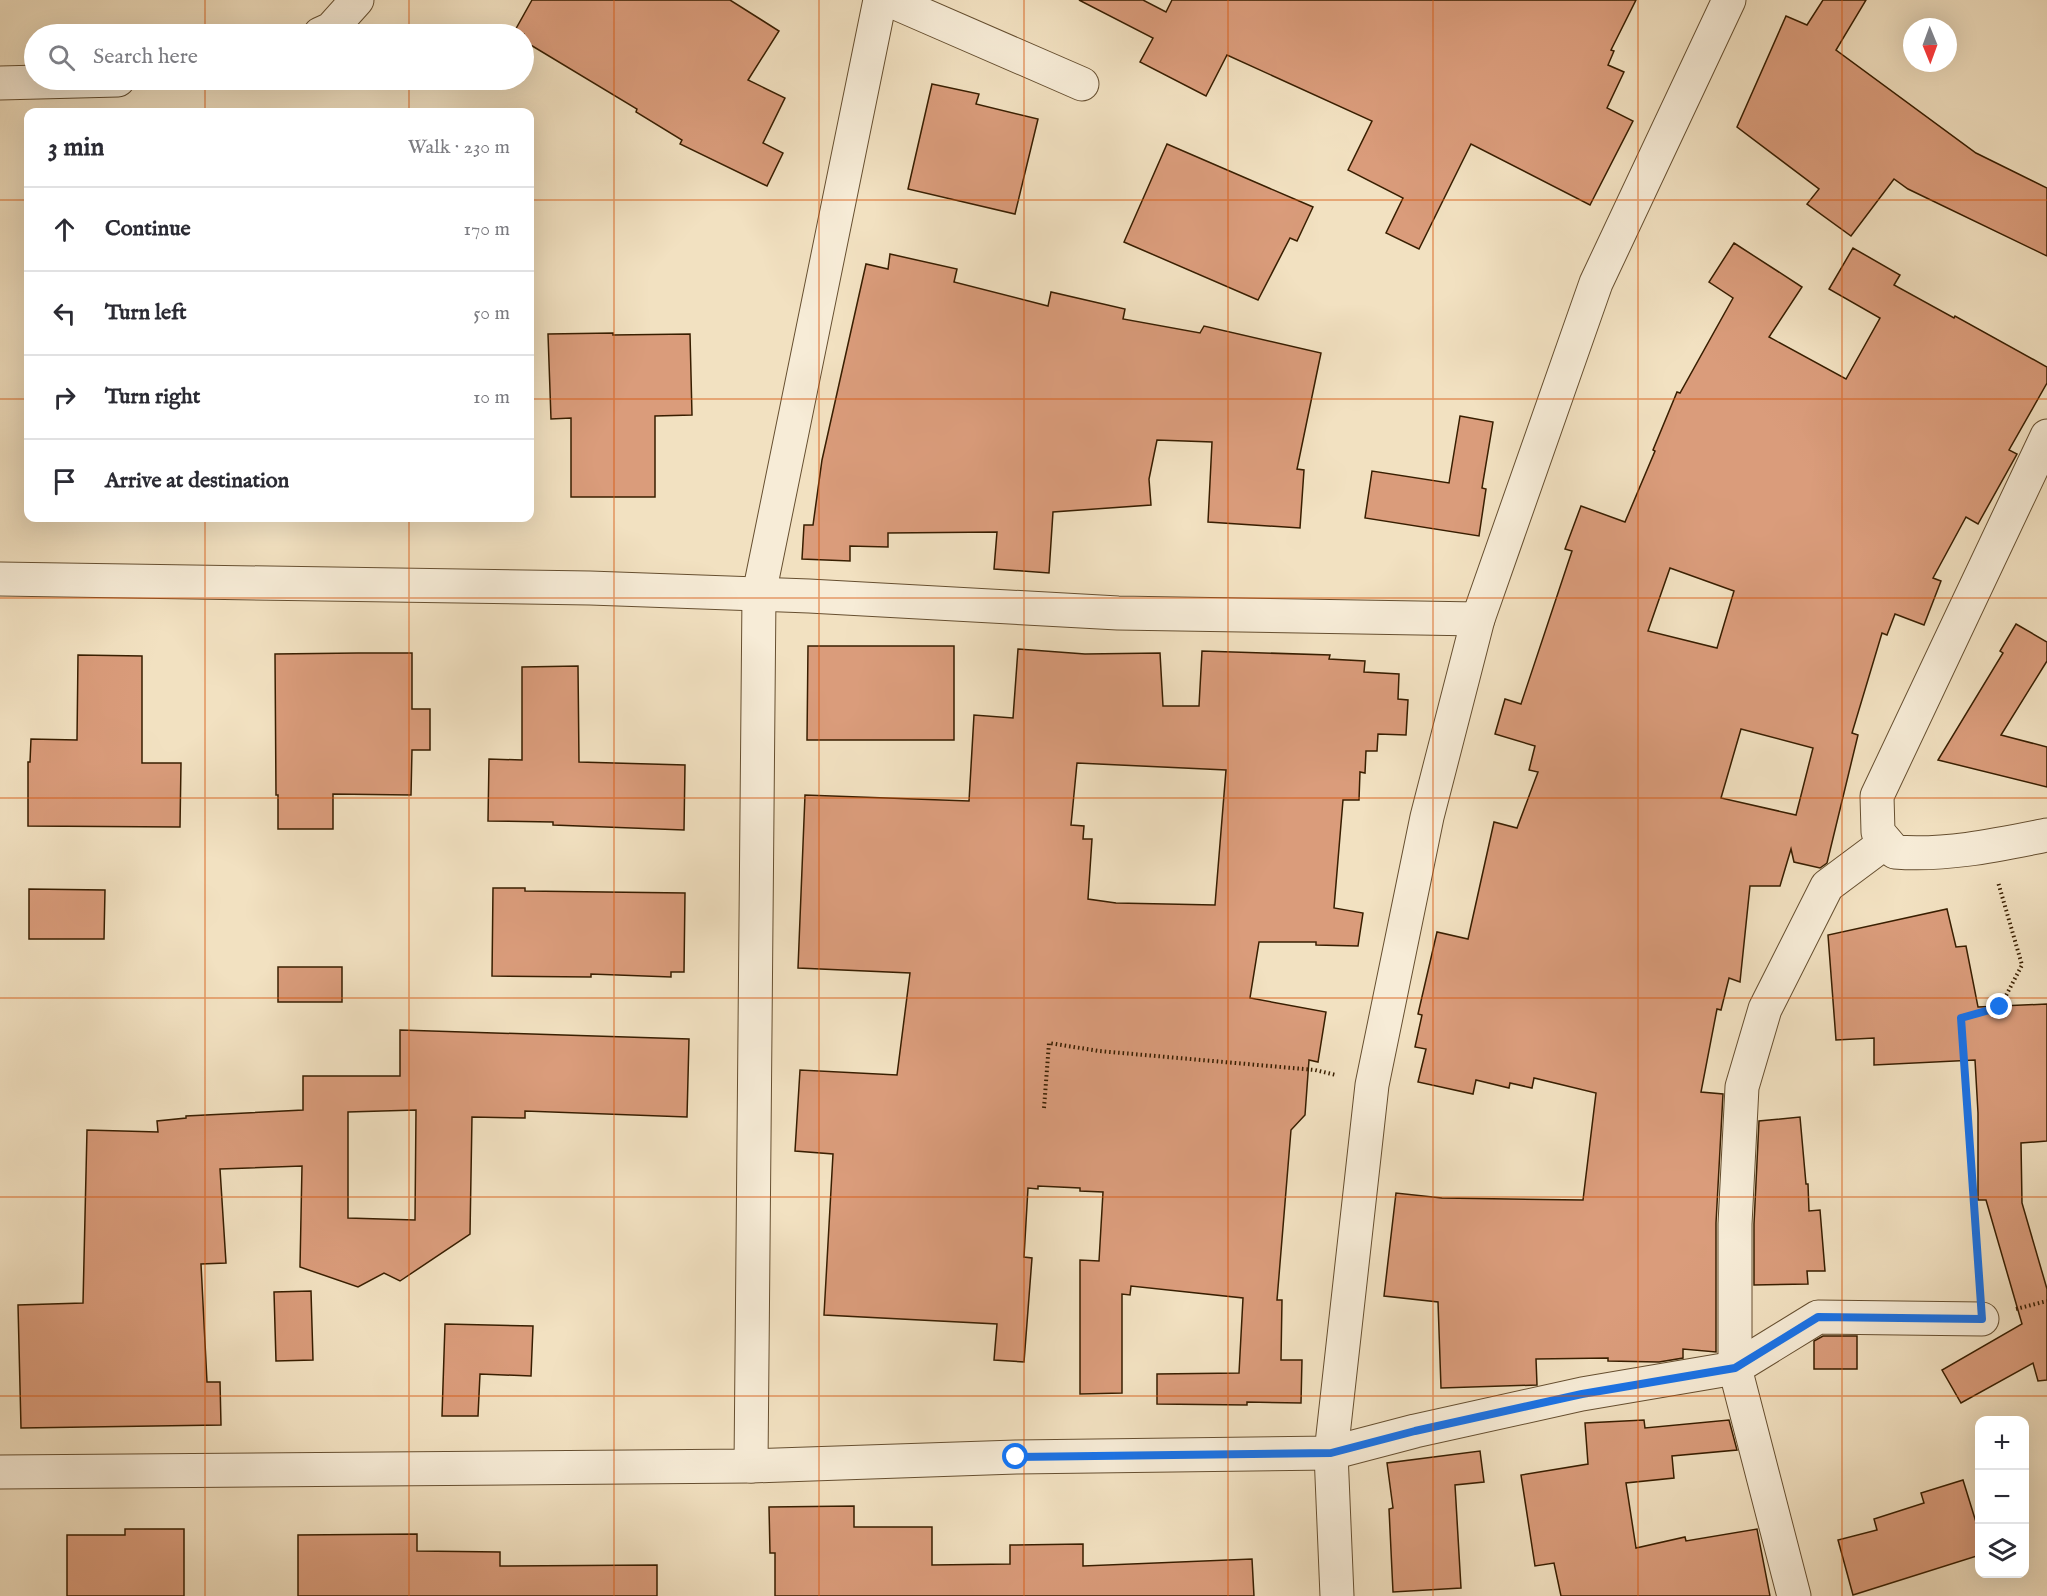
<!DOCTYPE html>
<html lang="en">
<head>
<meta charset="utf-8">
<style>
  :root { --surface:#fff; --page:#f7f7f7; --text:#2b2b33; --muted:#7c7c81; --line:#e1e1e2 }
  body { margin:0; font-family:"IM FELL English",serif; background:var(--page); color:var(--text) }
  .controls { position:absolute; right:18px; bottom:18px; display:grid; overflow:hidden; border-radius:12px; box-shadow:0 6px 24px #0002 }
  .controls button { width:54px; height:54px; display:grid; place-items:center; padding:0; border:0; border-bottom:2px solid var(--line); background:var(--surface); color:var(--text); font:30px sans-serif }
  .compass { position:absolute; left:1903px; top:18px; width:54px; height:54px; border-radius:50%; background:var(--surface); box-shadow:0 6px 24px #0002; rotate:179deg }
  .stop { position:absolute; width:18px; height:18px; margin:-14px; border:4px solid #1a73e8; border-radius:50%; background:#fff }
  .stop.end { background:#1a73e8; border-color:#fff; box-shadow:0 2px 6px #0008 }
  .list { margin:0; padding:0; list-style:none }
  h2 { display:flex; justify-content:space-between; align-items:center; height:78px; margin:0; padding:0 24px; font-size:26px }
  h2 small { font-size:20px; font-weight:400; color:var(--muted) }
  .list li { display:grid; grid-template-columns:39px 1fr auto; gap:18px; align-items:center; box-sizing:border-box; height:84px; padding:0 24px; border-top:2px solid var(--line) }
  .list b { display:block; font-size:22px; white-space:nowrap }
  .list em { font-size:20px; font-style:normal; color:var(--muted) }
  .icon { flex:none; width:33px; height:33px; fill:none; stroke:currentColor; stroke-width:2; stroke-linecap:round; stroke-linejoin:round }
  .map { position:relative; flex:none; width:2047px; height:1596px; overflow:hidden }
  .search { position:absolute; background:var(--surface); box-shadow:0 6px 24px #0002; left:24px; top:24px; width:510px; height:66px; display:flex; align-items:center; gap:15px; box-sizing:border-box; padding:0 21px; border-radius:33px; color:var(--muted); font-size:22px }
  .panel { position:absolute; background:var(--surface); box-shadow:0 6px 24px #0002; left:24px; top:108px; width:510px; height:414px; border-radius:12px }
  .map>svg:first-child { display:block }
  .building { fill:#da9c7b; stroke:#381e00; stroke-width:1.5; fill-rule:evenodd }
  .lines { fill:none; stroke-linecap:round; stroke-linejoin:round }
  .minor-casing { stroke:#664f30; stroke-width:35 }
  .path { stroke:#381e00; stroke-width:4; stroke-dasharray:1.5 3; stroke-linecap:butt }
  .minor { stroke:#f7ecd7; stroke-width:33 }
  .route { stroke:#1a73e8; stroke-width:8 }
  .grid { fill:none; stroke:#d6530b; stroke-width:1.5; stroke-opacity:0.55 }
</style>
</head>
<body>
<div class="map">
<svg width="2047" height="1596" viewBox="0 0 2047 1596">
  <rect width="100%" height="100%" fill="#f2e1c1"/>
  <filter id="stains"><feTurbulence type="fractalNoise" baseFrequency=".00333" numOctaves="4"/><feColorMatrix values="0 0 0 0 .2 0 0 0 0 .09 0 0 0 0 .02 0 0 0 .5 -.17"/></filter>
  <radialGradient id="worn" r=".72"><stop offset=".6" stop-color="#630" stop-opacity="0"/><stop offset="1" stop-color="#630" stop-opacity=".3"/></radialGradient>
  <!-- building -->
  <g class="building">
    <polygon points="532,0 730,0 779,31 748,80 785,98 763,143 783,153 767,186 680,144 682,140 636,112 637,109 524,41 524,34 513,34"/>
    <polygon points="1079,0 1143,0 1166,12 1172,0 1636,0 1611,50 1614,51 1608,65 1624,72 1607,108 1633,121 1590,205 1471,144 1419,249 1386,233 1403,198 1348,170 1372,121 1227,55 1206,96 1140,62 1153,38"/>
    <polygon points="1823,0 1866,0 1836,50 1976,153 2047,188 2047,256 1908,189 1894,179 1851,236 1807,204 1819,189 1737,127 1786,16 1807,25"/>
    <polygon points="932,84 979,94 976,104 1038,119 1015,214 908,189"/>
    <polygon points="1167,144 1313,207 1297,241 1290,238 1258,300 1124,242"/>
    <path d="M1734,243L1802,287L1769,337L1846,379L1880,318L1829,289L1853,248L1900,275L1894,285L1954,318L1955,316L2047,367V383L2009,450L2017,454L1978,524L1966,517L1933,578L1941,581L1924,625L1895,614L1887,635L1882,633L1852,733L1858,735L1827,863L1820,868L1794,862L1791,849L1780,886H1750L1740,982L1729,978L1721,1010L1717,1009L1701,1092L1723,1094L1716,1223V1352L1683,1349V1358L1659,1362L1608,1361V1358L1536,1359L1537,1385L1441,1388L1438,1302L1384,1296L1396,1193L1442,1198L1583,1200L1596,1093L1534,1078L1532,1088L1510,1083L1509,1088L1476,1080L1473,1094L1418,1082L1426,1049L1415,1047L1422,1015L1418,1014L1437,932L1468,939L1494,822L1517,828L1538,772L1529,770L1535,746L1495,734L1505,699L1521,704L1572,551L1565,549L1581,506L1625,522L1655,451L1653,450L1677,392L1680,393L1733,298L1709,282ZM1670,568L1734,591L1717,648L1648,631ZM1741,729L1813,748L1796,815L1721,798Z"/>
    <polygon points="890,254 957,269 954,282 1048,306 1051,292 1125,309 1123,319 1200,333 1204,326 1321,353 1297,469 1304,470 1300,528 1208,522 1212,442 1157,440 1149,479 1151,505 1053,512 1049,573 994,569 997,532 888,533 888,547 850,546 850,561 802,559 804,525 813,525 822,460 866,264 888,269"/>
    <polygon points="613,333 613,335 690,334 692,415 655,416 655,497 571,497 571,418 551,419 548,334"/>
    <polygon points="1460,416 1493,422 1482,488 1486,489 1479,536 1365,518 1372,471 1449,483"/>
    <polygon points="2016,624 2047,642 2047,661 2001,735 2047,747 2047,787 1938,760 2003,653 2000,651"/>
    <polygon points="808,646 954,646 954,740 807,740"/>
    <path d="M1018,649L1085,654L1160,653L1163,706H1199L1202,651L1330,655L1329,659L1365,661L1364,672L1399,674L1398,699L1408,700L1406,735L1378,734L1377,751H1366L1365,773L1360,772L1359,800H1343L1334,908L1363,913L1358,946L1316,945V942H1259L1250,998L1326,1012L1318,1062L1309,1060L1305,1115L1291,1130L1277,1300H1282L1281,1360H1302L1301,1403L1247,1402V1405L1157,1404V1374L1239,1373L1243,1298L1131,1286L1130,1295L1122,1294V1393L1080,1394V1260L1099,1261L1103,1192L1080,1191V1188L1038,1186V1189L1028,1188L1024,1257L1032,1258L1024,1362L994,1360L997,1324L824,1315L833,1154L795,1151L800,1070L897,1075L910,973L798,968L805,795L969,801L974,715L1013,718ZM1077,763L1226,770L1215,905L1116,903L1088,899L1092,839H1083L1084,826L1071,825Z"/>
    <polygon points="358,653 412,653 412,709 430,709 430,750 412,750 411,795 333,794 333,829 278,829 278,795 276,795 275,654"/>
    <polygon points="78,655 142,656 142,763 181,763 180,827 28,826 28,762 30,762 31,739 77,740"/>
    <polygon points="578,666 579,762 685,765 684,830 553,825 553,822 488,821 489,759 522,760 522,667"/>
    <polygon points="493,888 525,888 525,891 685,893 684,972 671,972 671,977 591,974 591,977 492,976"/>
    <polygon points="29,889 105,890 104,939 29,939"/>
    <polygon points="1947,909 1956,947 1966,946 1978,1007 2047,1004 2047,1141 2021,1143 2022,1203 2047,1289 2047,1380 2038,1381 2033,1363 1961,1403 1942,1370 2022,1324 1986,1200 1978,1200 1978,1113 1975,1060 1874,1065 1874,1038 1836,1040 1828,935"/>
    <rect x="278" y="967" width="64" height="35"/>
    <path d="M400,1030L689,1039L687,1117L525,1111V1118L472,1117L470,1234L400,1281L384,1273L358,1287L300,1267L302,1166L220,1169L226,1263L201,1264L207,1382H220L221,1425L21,1428L18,1305L83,1303L87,1130L158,1132L157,1121L186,1118V1116L303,1110V1076H400ZM416,1110L415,1220L348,1218V1112Z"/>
    <polygon points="1800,1117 1806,1184 1808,1184 1809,1211 1820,1210 1825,1271 1807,1271 1808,1284 1754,1285 1754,1224 1759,1121"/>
    <polygon points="311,1291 313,1360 276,1361 274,1292"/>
    <polygon points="445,1324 533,1326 531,1376 480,1374 478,1416 442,1416"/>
    <polygon points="1823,1336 1857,1336 1857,1369 1814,1369 1814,1341"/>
    <polygon points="1644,1420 1645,1428 1729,1420 1737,1450 1672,1456 1674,1478 1626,1483 1636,1548 1685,1537 1686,1541 1757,1529 1770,1596 1561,1596 1554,1563 1535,1566 1521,1475 1588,1464 1585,1423"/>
    <polygon points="1480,1451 1484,1482 1455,1485 1461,1588 1393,1592 1389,1509 1393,1508 1387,1463"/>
    <polygon points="1963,1480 1980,1535 1980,1555 1853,1595 1838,1540 1877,1530 1874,1519 1924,1503 1921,1493"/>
    <polygon points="854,1506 854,1527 932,1527 932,1565 1010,1564 1010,1545 1083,1544 1083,1566 1252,1559 1254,1596 775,1596 775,1553 770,1553 769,1507"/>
    <polygon points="125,1529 184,1529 184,1596 67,1596 67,1535 125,1535"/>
    <polygon points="417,1534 417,1551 500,1552 500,1566 657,1565 657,1596 298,1596 298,1535"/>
  </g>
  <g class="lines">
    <!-- minor casing -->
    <g class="minor-casing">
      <g id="minor">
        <polyline points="889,0 1082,84"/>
        <polyline points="320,34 331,29 357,0"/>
        <polyline points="0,83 118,80"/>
        <path d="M2047,436L1877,796L1878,832L1895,852C1946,856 1997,845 2047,835"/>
        <polyline points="0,579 590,588 809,596 1118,613 1478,619"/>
        <polyline points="751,1466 759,594 880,0"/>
        <polyline points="0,1472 751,1466 1016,1457 1331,1453 1415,1431 1582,1394 1735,1368 1818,1317 1982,1319"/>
        <polyline points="1337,1596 1331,1453 1372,1085 1427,817 1478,619 1596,283 1729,0"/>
        <polyline points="1794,1596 1735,1368 1735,1224 1742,1087 1765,1009 1827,886 1886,842"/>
      </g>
    </g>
    <!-- path -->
    <g class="path">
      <polyline points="1044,1108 1049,1043 1099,1051 1315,1070 1336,1075"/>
      <polyline points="1980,1283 1961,1018 2000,1007 2022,965 1998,882"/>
      <polyline points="2016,1309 2047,1301"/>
    </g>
    <!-- minor -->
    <use href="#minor" class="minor"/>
  </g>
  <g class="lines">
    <!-- route -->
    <polyline class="route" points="1016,1457 1331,1453 1415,1431 1582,1394 1735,1368 1818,1317 1982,1319 1961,1018 2000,1007"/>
  </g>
  <!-- grid -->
  <path class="grid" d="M205,0V34M409,0V34M614,0V1596M819,0V1596M1024,0V1596M1228,0V1596M1433,0V1596M1638,0V1596M1842,0V1596M205,80V112M409,80V112M0,200H28M530,200H2047M0,399H28M530,399H2047M205,518V1596M409,518V1596M0,598H2047M0,798H2047M0,998H2047M0,1197H2047M0,1396H2047"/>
  <rect width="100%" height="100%" filter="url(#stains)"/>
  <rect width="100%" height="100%" fill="url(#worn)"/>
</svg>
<div class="controls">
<button>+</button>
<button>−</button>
<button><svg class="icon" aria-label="layers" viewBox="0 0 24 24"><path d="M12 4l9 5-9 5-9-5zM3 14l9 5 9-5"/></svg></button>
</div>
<svg class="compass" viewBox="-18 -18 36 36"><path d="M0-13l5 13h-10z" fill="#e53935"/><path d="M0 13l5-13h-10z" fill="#7c7c81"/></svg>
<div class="stop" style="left:1016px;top:1457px"></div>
<div class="stop end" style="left:2000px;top:1007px"></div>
<div class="search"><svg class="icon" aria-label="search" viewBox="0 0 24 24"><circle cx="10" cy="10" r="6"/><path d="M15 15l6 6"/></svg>Search here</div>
<section class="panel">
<h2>3 min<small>Walk · 230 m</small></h2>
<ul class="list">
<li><svg class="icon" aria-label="ahead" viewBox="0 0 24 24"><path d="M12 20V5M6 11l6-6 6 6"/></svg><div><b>Continue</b></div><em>170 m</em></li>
<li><svg class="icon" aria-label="left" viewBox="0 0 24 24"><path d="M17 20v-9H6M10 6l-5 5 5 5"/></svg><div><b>Turn left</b></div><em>50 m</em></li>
<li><svg class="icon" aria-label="right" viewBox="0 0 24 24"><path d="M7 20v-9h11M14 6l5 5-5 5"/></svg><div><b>Turn right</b></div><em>10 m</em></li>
<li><svg class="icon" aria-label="arrive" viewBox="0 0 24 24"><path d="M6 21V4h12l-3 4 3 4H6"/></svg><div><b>Arrive at destination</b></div></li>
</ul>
</section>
</div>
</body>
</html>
